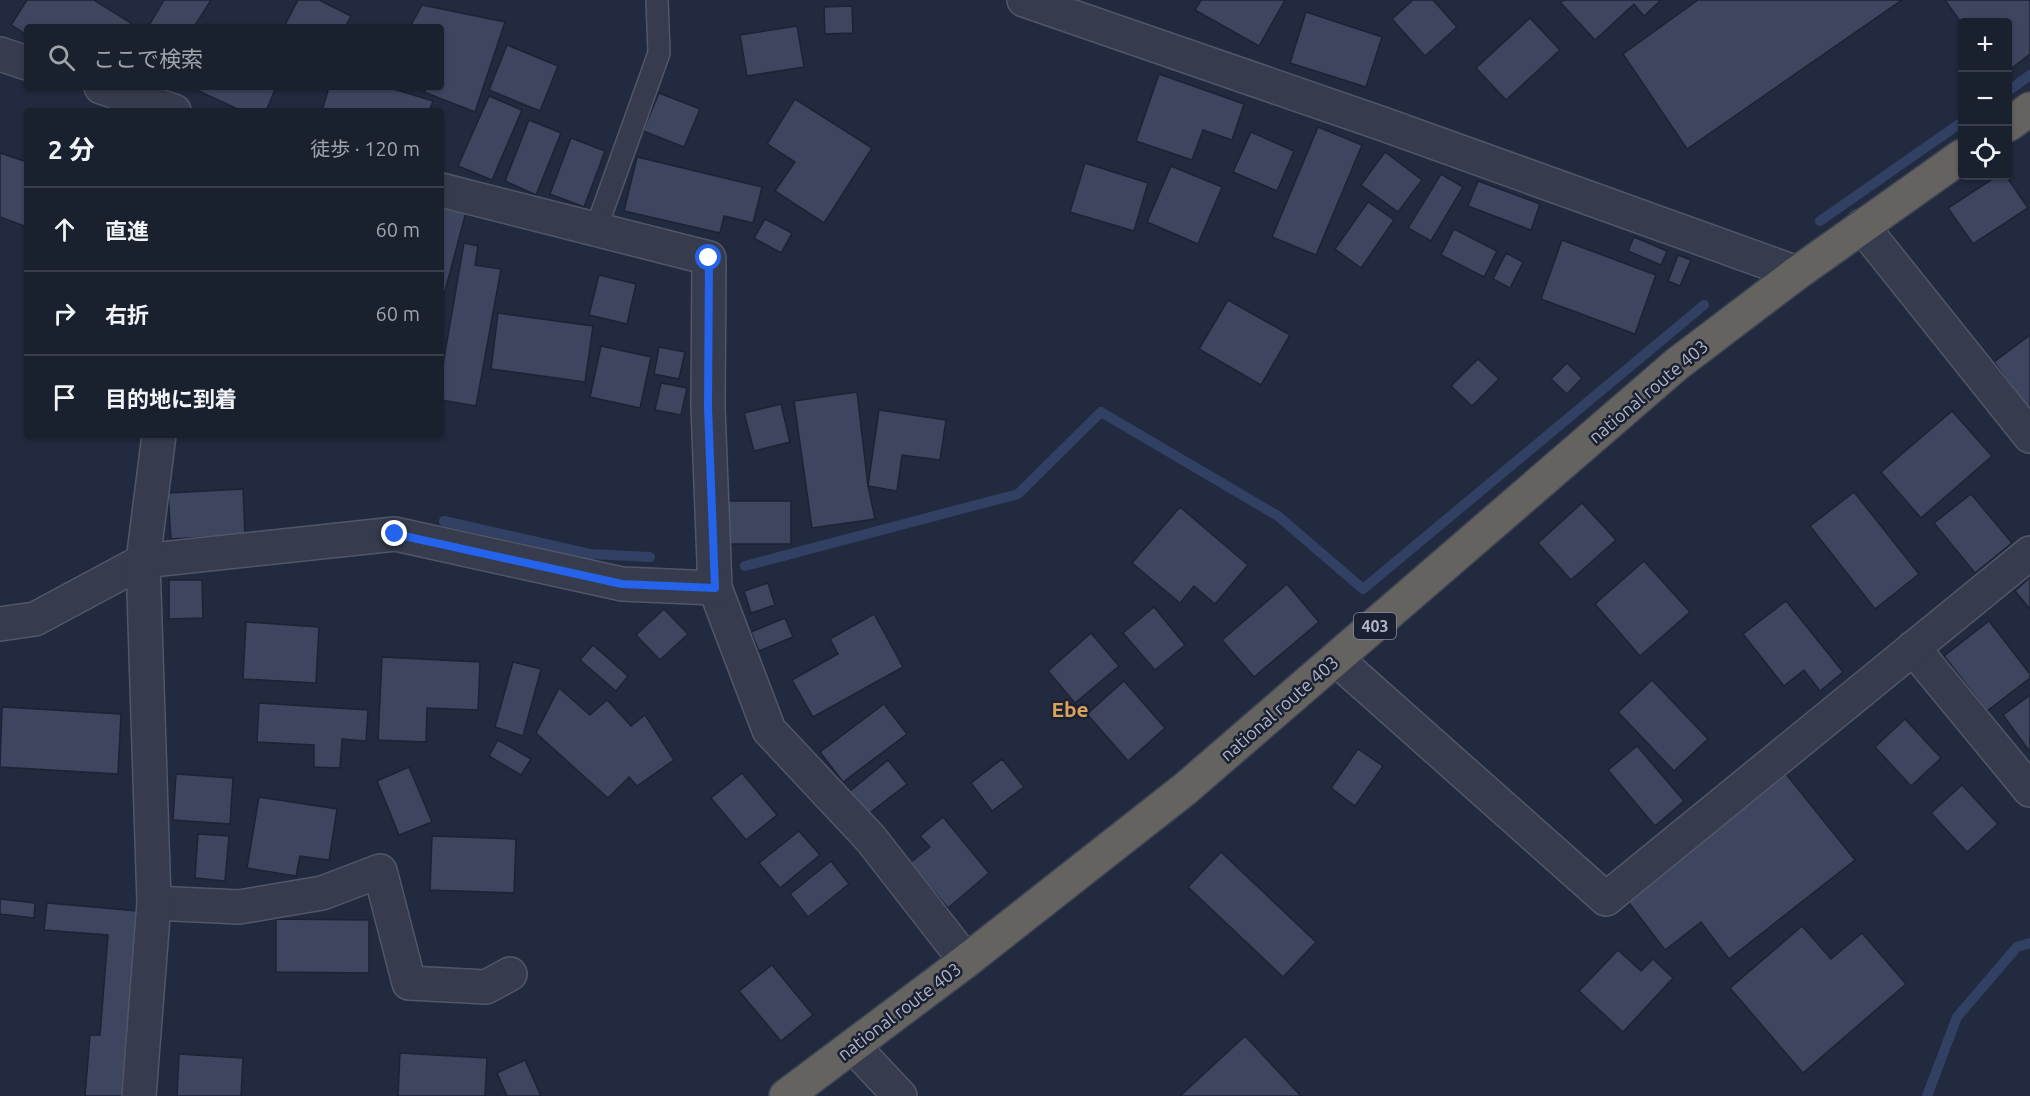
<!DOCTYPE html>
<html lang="ja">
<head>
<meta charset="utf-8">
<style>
  :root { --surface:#19202e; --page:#262d3a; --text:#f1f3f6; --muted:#9fa3aa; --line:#373e4a }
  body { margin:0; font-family:Ubuntu,"Noto Sans JP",sans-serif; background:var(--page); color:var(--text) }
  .controls { position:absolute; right:18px; top:18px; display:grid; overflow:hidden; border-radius:6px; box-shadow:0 2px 4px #0004 }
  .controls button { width:54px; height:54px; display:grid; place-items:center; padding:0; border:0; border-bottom:2px solid var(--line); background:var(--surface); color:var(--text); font:30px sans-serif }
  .stop { position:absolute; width:18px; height:18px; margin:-14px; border:4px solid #2563eb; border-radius:50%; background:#fff }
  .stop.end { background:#2563eb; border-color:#fff; box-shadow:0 2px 6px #0008 }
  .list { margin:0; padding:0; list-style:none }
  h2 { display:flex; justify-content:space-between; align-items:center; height:78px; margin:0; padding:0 24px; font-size:26px }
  h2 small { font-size:20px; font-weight:400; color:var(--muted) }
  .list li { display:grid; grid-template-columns:39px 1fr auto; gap:18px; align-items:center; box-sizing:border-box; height:84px; padding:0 24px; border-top:2px solid var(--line) }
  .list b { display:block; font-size:22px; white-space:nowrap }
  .list em { font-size:20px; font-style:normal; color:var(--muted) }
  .icon { flex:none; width:33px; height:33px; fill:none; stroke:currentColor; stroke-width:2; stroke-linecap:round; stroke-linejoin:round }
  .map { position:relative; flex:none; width:2030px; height:1096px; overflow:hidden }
  .search { position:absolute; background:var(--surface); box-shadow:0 2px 4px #0004; left:24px; top:24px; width:420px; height:66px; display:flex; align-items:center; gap:15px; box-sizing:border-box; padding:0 21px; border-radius:6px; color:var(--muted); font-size:22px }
  .panel { position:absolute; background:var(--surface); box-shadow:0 2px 4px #0004; left:24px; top:108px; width:420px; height:330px; border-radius:6px }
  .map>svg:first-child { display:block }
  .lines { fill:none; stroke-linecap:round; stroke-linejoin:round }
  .stream { stroke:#324064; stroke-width:10 }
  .building { fill:#3d465e; stroke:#1d2334; stroke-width:1.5 }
  .service-casing { stroke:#515768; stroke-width:24 }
  .minor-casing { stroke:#515768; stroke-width:36 }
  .tertiary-casing { stroke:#515768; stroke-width:36 }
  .trunk-casing { stroke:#3e4455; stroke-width:36 }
  .service { stroke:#363c4d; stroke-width:21 }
  .minor { stroke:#363c4d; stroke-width:33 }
  .tertiary { stroke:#363c4d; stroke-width:33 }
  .trunk { stroke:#646360; stroke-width:33 }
  .route { stroke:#2563eb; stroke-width:8 }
  .labels { text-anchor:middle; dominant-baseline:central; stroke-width:5; stroke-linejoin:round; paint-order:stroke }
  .shield { fill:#1b2132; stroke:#848a9c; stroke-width:1.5 }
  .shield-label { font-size:16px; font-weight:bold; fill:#b1b7c9 }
  .street-label { font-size:18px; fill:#b1b7c9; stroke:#1b2132 }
  .quarter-label { font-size:21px; font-weight:bold; fill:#dba35a; stroke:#1b2132 }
</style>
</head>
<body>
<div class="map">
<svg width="2030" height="1096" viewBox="0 0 2030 1096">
  <rect width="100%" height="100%" fill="#212a3e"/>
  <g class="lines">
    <!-- stream -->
    <g class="stream">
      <polyline points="2008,91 2030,75"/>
      <polyline points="1820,221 1962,122"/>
      <polyline points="444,521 590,554 650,557"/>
      <polyline points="745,566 1018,494 1101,412 1278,516 1363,589 1704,305"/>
      <polyline points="1927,1096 1957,1017 2017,947 2030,943"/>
    </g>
  </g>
  <!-- building -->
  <g class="building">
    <polygon points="27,0 94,0 131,23 128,27 27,27 27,35 11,25"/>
    <polygon points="164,0 211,0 194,27 148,27"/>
    <polygon points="298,0 319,0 351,16 345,27 284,27"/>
    <polygon points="1201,0 1285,0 1259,46 1195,10"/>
    <polygon points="1413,0 1433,0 1457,27 1425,56 1392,19"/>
    <polygon points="1565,0 1661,0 1644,16 1634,4 1595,40 1560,2"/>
    <polygon points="1698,0 1902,0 1687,149 1623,54"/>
    <polygon points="1945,0 2030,0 2030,54 2008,71 2008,22 1962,22 1962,24"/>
    <polygon points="422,5 505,22 475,112 424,92 427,87 441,87 442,58 441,27 410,27"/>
    <polygon points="852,6 853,33 825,34 824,7"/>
    <polygon points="1306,12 1382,37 1366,87 1290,63"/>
    <polygon points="1530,18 1560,50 1506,100 1476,68"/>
    <polygon points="797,26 804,67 747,76 740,35"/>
    <polygon points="507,45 558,66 540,111 489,90"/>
    <polygon points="1159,74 1244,104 1232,140 1203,130 1192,160 1136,141"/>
    <polygon points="190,87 276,87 266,111 242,111"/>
    <polygon points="329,87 387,87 433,101 429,111 322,111"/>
    <polygon points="659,93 700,109 684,147 643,131"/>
    <polygon points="489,96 522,110 492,180 458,166"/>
    <polygon points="795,99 872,148 824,223 775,191 795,162 767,144"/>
    <polygon points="529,120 561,133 536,195 505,181"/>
    <polygon points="1318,127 1362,145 1316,255 1272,237"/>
    <polygon points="1251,132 1294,151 1277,191 1233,172"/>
    <polygon points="571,138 605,151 584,207 550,194"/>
    <polygon points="1385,152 1422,180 1398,212 1361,185"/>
    <polygon points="0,153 27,162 27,227 0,217"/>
    <polygon points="637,157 762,187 753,223 724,216 720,233 624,211"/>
    <polygon points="1085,163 1148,183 1134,231 1070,212"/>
    <polygon points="1171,166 1222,187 1198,244 1147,222"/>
    <polygon points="1441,174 1463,187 1431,241 1408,228"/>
    <polygon points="1997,176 2006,176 2028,208 1973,244 1948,208"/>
    <polygon points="1478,181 1540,204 1531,230 1468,206"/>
    <polygon points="1368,202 1394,220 1361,268 1335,249"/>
    <polygon points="441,205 466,212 441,306"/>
    <polygon points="765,219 792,233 781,253 754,238"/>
    <polygon points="1454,229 1497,251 1484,277 1441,255"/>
    <polygon points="1634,237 1667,251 1661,265 1628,251"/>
    <polygon points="1562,240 1656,275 1635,334 1541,299"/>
    <polygon points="464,243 478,246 475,265 501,269 476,406 441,400 441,376"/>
    <polygon points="1506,253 1523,262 1510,288 1493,279"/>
    <polygon points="1678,255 1691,260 1680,286 1668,281"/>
    <polygon points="599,275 636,284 627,324 589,315"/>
    <polygon points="1228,300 1290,335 1261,385 1199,349"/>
    <polygon points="498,313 593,326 585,382 491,369"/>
    <polygon points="2030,335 2030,411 1994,362"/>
    <polygon points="601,346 651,357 640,408 590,397"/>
    <polygon points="659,347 685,352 679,379 654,374"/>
    <polygon points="1478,359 1499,379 1472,406 1451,386"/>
    <polygon points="1567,363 1582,378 1567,394 1551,379"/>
    <polygon points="661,383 687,388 681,415 655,410"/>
    <polygon points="857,392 868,486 875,519 812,528 794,401"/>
    <polygon points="781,404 790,442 754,451 744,413"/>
    <polygon points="879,410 946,420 940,460 902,455 897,491 868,486"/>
    <polygon points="1952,411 1992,456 1921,518 1881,472"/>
    <polygon points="243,489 245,535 171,539 168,493"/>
    <polygon points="1854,492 1919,574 1875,609 1810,526"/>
    <polygon points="1971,494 2012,543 1975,573 1934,523"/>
    <rect x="727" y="501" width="64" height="43"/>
    <polygon points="1582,503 1616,540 1571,580 1538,543"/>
    <polygon points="1180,507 1248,565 1215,604 1194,586 1180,603 1132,563"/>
    <polygon points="1644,561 1690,612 1640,656 1595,604"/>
    <polygon points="2030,577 2030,609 2015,591"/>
    <polygon points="169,580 202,580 203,618 169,619"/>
    <polygon points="768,583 775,605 751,613 744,591"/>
    <polygon points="1287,584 1319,622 1254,677 1222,640"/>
    <polygon points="1786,601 1843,672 1820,691 1804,670 1784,686 1743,634"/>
    <polygon points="1154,607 1185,645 1155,670 1123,633"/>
    <polygon points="664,609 688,634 660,660 636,635"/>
    <polygon points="874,614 903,667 813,717 792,680 838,654 830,639"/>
    <polygon points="785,618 793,637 759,651 751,632"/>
    <polygon points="1989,621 2030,674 2030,678 1987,711 1944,656"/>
    <polygon points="246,622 319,627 316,683 243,679"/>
    <polygon points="1091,633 1119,666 1075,703 1048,671"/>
    <polygon points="593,645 628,676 616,691 580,660"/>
    <polygon points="382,657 480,662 478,710 427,708 426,742 378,740"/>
    <polygon points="513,662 541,669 523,736 495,727"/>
    <polygon points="1652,680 1708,739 1674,771 1618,712"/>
    <polygon points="1124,681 1165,728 1128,761 1087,714"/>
    <polygon points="559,688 590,715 607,700 631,726 645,715 674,760 637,786 629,777 608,798 536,733"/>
    <polygon points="2030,695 2030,752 2003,715"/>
    <polygon points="259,703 368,710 366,741 342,739 340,768 314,767 314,745 257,742"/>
    <polygon points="884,704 907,734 843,782 820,752"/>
    <polygon points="2,707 121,714 118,774 0,767"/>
    <polygon points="1905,719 1941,758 1911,786 1875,747"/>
    <polygon points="498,740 531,759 521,775 489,756"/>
    <polygon points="1637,746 1684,801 1655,826 1608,770"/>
    <polygon points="1358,749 1383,766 1355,806 1331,788"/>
    <polygon points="1002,759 1024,787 992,811 971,783"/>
    <polygon points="888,760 907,784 867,815 849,792"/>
    <polygon points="409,767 432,822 399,835 377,781"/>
    <polygon points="742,773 777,815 746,840 711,798"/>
    <polygon points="176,774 233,778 230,824 173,820"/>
    <polygon points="1786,774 1855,860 1729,959 1701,922 1665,950 1626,899"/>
    <polygon points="1962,785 1998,824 1967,852 1931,813"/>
    <polygon points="259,797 337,809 329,860 300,856 296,876 247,868"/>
    <polygon points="943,817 989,873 948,908 910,863 930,847 920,836"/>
    <polygon points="799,831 820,855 780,888 759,863"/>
    <polygon points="198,834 229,836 225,881 195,878"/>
    <polygon points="432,836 516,839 514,893 430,890"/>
    <polygon points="1221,852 1316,942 1283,977 1188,887"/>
    <polygon points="831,861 849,884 808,917 790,894"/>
    <polygon points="0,899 35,903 34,918 0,914"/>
    <polygon points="47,903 138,911 122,1096 85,1096 90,1035 100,1035 108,935 44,930"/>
    <polygon points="276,919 369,920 369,973 276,972"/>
    <polygon points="1802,926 1831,959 1862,933 1906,984 1803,1073 1730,988"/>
    <polygon points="1618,950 1641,971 1653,959 1673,978 1623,1032 1579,991"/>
    <polygon points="772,965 813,1015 781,1041 739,991"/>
    <polygon points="1245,1036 1301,1096 1180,1096"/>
    <polygon points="400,1053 487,1058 485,1096 398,1096"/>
    <polygon points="179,1054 243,1058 241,1096 177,1096"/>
    <polygon points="525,1060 541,1096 507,1096 497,1073"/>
  </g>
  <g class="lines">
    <!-- service casing -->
    <g class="service-casing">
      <polyline id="service" points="596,229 659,53 657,0"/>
    </g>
    <!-- minor casing -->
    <g class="minor-casing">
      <g id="minor">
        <polyline points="0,54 27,63"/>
        <polyline points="101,87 174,111"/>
        <polyline points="441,190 709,258 708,407 715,588 769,730 871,839 966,961"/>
        <polyline points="1862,226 2030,436"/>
        <polyline points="0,624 35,619 143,561 395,534 622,584 715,588"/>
        <polyline points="1913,648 2030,790"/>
        <polyline points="1336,659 1606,899 2030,553"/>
        <polyline points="154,903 239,907 322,893 380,871 409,983 486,987 510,974"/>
        <polyline points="853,1046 900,1096"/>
        <polyline points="139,1096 154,903 143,561 159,435"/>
      </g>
    </g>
    <!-- tertiary casing -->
    <g class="tertiary-casing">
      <polyline id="tertiary" points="1024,0 1383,124 1797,273"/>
    </g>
    <!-- trunk casing -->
    <g class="trunk-casing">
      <g id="trunk">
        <polyline points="2008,125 2030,109"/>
        <polyline points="786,1096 966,961 1185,789 1677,364 1797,273 1962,156"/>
      </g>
    </g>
    <!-- service -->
    <use href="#service" class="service"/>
    <!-- minor -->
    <use href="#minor" class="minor"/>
    <!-- tertiary -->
    <use href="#tertiary" class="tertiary"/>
    <!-- trunk -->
    <use href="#trunk" class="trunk"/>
  </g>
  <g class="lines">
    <!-- route -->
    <polyline class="route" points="395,534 622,584 715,588 708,407 709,258"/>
  </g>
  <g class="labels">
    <!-- shield labels -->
    <rect class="shield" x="1354" y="613" width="42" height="26" rx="4.5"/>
    <g class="shield-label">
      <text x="1375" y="626">403</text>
    </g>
    <!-- street labels -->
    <g class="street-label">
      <text transform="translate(1648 391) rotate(-40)">national route 403</text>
      <text transform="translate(1279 708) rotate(-41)">national route 403</text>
      <text transform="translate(899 1011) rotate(-37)">national route 403</text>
    </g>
    <!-- quarter labels -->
    <g class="quarter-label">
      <text x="1070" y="709">Ebe</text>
    </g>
  </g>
</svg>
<div class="controls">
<button>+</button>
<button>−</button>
<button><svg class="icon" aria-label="locate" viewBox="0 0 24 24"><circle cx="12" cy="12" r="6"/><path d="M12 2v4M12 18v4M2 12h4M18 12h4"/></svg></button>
</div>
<div class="stop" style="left:709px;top:258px"></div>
<div class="stop end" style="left:395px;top:534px"></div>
<div class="search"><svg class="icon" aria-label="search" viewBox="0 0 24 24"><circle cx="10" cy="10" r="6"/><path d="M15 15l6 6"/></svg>ここで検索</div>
<section class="panel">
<h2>2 分<small>徒歩 · 120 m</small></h2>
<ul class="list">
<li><svg class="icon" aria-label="ahead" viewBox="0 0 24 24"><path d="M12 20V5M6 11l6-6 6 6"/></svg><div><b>直進</b></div><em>60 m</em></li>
<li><svg class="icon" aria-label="right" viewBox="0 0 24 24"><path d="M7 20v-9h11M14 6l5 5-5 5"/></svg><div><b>右折</b></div><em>60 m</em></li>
<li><svg class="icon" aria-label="arrive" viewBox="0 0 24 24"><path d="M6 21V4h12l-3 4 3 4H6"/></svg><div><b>目的地に到着</b></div></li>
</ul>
</section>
</div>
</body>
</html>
